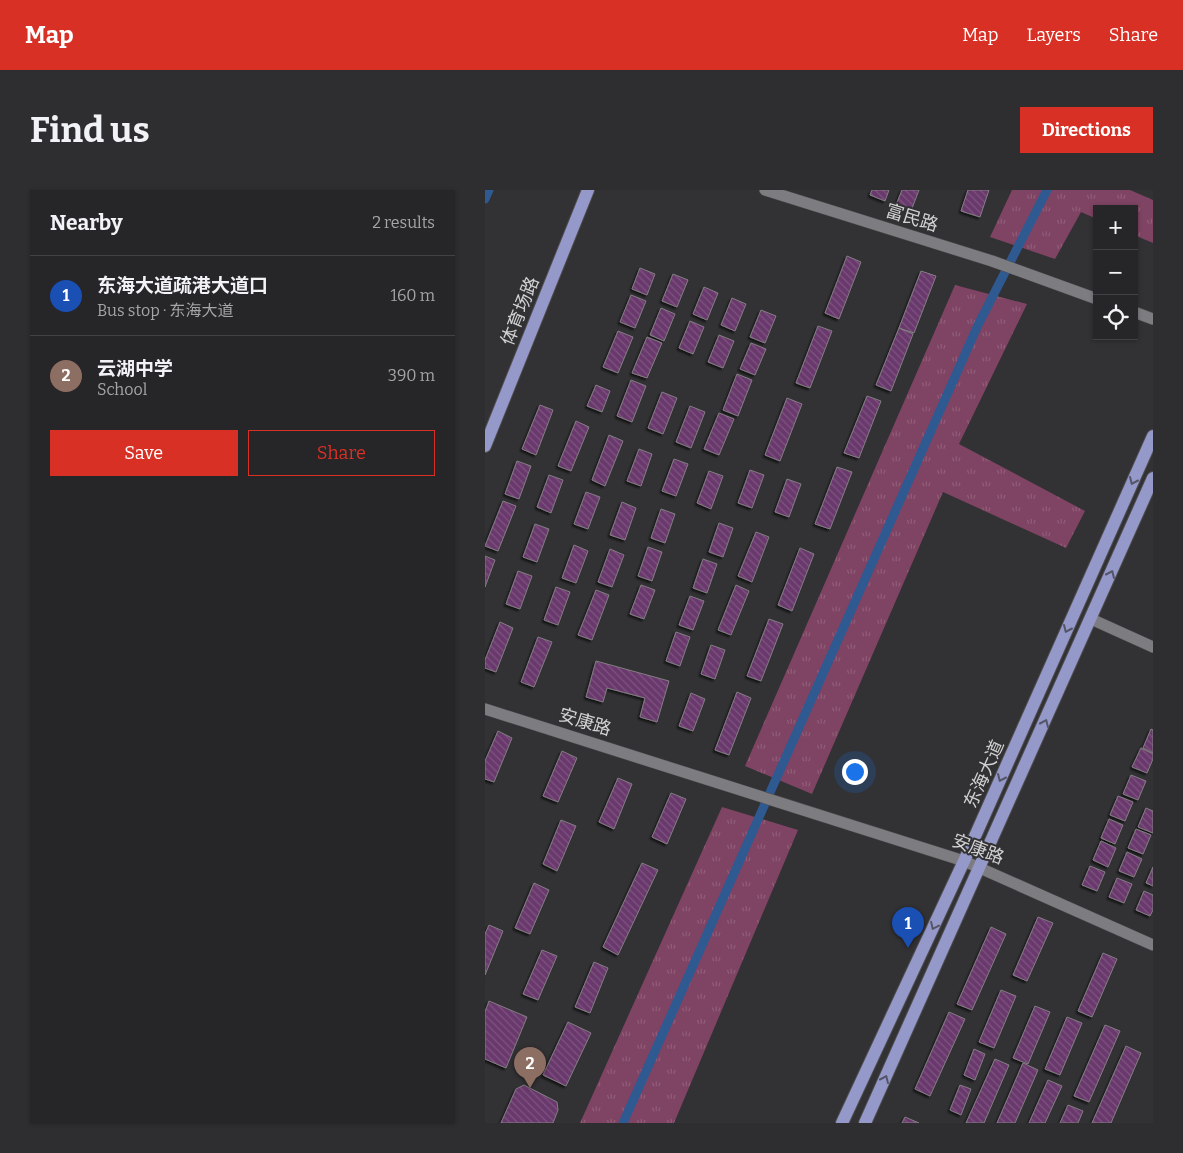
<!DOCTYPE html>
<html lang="en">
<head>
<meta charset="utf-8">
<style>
  :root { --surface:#262527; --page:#2e2d2f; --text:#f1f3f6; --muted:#a4a5a7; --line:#424244; --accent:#d93025 }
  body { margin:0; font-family:Bitter,"Noto Sans SC",serif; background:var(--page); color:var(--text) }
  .controls { position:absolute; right:15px; top:15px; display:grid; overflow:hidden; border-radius:0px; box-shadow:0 1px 4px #0004 }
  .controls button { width:45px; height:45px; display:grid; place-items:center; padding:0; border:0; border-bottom:1px solid var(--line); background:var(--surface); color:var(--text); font:25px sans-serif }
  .you { position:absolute; left:369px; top:581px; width:18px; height:18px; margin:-12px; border:4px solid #fff; border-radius:50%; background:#1a73e8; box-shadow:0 0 0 8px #1a73e833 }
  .badge { display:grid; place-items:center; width:32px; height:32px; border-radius:50%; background:var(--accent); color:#fff; font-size:16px; font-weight:700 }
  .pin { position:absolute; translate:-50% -41px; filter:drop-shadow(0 1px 2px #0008) }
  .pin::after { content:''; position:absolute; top:26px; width:18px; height:15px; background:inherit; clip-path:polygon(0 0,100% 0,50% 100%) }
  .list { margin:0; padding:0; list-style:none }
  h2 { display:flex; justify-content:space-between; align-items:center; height:65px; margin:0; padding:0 20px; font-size:21px }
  h2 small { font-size:16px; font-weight:400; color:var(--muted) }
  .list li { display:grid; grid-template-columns:32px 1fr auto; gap:15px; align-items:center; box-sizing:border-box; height:80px; padding:0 20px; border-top:1px solid var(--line) }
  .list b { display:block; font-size:19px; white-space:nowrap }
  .list p { margin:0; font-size:16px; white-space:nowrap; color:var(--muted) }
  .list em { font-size:16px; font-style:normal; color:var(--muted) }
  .actions { display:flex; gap:10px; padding:15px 20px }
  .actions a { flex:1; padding:11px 0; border:1px solid var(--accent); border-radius:0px; text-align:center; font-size:18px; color:var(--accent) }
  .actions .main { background:var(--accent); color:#fff }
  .icon { flex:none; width:28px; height:28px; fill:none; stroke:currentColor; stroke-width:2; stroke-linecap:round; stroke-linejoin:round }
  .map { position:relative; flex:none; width:668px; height:933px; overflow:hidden; border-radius:0px }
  header { display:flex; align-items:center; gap:30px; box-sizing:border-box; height:70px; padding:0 25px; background:var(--accent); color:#fff }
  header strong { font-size:24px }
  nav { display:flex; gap:28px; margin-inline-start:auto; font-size:18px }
  .intro { display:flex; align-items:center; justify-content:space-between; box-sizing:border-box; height:120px; padding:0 30px }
  h1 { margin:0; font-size:35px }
  .button { padding:12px 22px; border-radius:0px; background:var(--accent); color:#fff; font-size:18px; font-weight:700 }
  main { display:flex; gap:30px; padding:0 30px }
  aside { flex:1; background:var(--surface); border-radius:0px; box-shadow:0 1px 4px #0004 }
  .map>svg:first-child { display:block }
  .grass { fill:url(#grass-tufts) }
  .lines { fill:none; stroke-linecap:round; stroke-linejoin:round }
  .canal { stroke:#2f5a91; stroke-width:9 }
  .building { fill:url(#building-back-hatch); stroke:#827e82; filter:url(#shadow) }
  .minor-casing { stroke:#4e4d4f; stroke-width:12 }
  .major-casing { stroke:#4e4d4f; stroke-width:14 }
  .minor { stroke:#7d7c80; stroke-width:11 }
  .major { stroke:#9499ca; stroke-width:12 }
  .oneway { stroke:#545568 }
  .labels { text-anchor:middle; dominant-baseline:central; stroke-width:4; stroke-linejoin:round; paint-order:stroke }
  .street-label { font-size:18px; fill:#d2d1d3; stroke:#323134 }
</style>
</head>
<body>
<header>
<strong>Map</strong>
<nav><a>Map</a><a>Layers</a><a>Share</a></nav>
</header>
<div class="intro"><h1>Find us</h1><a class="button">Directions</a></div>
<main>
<aside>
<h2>Nearby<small>2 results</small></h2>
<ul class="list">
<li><span class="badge" style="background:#1a4fb4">1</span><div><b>东海大道疏港大道口</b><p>Bus stop · 东海大道</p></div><em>160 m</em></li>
<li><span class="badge" style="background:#8d6e63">2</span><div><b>云湖中学</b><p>School</p></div><em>390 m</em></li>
</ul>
<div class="actions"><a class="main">Save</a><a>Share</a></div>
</aside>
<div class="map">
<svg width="668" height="933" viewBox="0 0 668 933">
  <defs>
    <pattern id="grass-tufts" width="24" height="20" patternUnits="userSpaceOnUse" patternTransform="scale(1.25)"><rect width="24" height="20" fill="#7f4363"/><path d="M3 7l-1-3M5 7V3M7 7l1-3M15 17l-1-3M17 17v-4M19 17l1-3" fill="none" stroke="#905d78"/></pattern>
    <pattern id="building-back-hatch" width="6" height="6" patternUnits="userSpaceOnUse" patternTransform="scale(1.25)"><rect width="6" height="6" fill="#69386c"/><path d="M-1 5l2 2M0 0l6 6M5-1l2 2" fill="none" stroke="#7e5480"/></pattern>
    <filter id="shadow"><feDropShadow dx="-2" dy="2" stdDeviation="1" flood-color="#0009"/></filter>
  </defs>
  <rect width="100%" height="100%" fill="#323134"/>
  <!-- grass -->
  <g class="grass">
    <polygon points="527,0 645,0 668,10 668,53 649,45 649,19 612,19 612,29 596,22 570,69 505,47"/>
    <polygon points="470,95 542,114 474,254 600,321 581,358 458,302 327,604 260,576"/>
    <polygon points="237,617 313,640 189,933 95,933"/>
  </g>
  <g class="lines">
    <!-- canal -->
    <g class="canal">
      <polyline points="0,9 4,0"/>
      <polyline points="138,933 493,135 562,0"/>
    </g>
  </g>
  <!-- building -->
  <g class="building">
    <polygon points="387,0 404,0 400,11 385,5"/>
    <polygon points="417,0 434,0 426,21 411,15"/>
    <polygon points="483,0 504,0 495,27 476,21"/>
    <polygon points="362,66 376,72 354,129 340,123"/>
    <polygon points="155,78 170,84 162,105 147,99"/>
    <polygon points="436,81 451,86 429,143 414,138"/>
    <polygon points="188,84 203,90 192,117 177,111"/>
    <polygon points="219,97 233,103 222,130 208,124"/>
    <polygon points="146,105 161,111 150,138 135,132"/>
    <polygon points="247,108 261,114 250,141 236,135"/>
    <polygon points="176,118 190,124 179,151 165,145"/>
    <polygon points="276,120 291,126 280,153 265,147"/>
    <polygon points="205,131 219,137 208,164 194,158"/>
    <polygon points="333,136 347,141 325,198 311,193"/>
    <polygon points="414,138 428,144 406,201 391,195"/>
    <polygon points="133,141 148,147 133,183 118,177"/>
    <polygon points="234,145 249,151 238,178 223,172"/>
    <polygon points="162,147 177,153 162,188 147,183"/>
    <polygon points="266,153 281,159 270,185 255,179"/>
    <polygon points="252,184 267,190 253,226 238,220"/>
    <polygon points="146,190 161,196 147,232 132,226"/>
    <polygon points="111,195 125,201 117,222 102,216"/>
    <polygon points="177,202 192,208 178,244 163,238"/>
    <polygon points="382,206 396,211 374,268 359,263"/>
    <polygon points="302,208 317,214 295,271 280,265"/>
    <polygon points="55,215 68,220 51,265 37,259"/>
    <polygon points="205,216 220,222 206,258 191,252"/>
    <polygon points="234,223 249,229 234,265 219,259"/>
    <polygon points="91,231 104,237 86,281 73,276"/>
    <polygon points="124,245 138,251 120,296 107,290"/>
    <polygon points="154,259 167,264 156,296 142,291"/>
    <polygon points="189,269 203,274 191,306 177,301"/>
    <polygon points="32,271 46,276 34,309 20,304"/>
    <polygon points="352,277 367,282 345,339 330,334"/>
    <polygon points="265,280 279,285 267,318 253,313"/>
    <polygon points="224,281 238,286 226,319 212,313"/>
    <polygon points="64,285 78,290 66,323 52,317"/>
    <polygon points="302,289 316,294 304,327 290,322"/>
    <polygon points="101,302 115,307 103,339 89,334"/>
    <polygon points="18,311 31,316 13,361 0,356"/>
    <polygon points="137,312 151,318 140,350 125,345"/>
    <polygon points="176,319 190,324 180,353 166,348"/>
    <polygon points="234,333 248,338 238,367 224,362"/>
    <polygon points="50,334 64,339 52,372 38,367"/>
    <polygon points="271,342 284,347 267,392 253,386"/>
    <polygon points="89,355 103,361 91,393 77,388"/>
    <polygon points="163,357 177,362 167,391 153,386"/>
    <polygon points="315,358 329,364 307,421 293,415"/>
    <polygon points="125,359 139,365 127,397 113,392"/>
    <polygon points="0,366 10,370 0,397"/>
    <polygon points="218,369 232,374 222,403 208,398"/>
    <polygon points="33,381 47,386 35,419 21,414"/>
    <polygon points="156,395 170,400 159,429 145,424"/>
    <polygon points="251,395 264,401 246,445 233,440"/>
    <polygon points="71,397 85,402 73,435 59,430"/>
    <polygon points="111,400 124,405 107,450 93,445"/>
    <polygon points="205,406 219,411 208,440 194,435"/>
    <polygon points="284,429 298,434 276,491 262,486"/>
    <polygon points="15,432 28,438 11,482 0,478 0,470"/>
    <polygon points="191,442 205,447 195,476 181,471"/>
    <polygon points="53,447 67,452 49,497 36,492"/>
    <polygon points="226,455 240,460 230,489 216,484"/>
    <polygon points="111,471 184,491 172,532 155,527 160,508 122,498 118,512 101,507"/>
    <polygon points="252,502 266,508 244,565 230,560"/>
    <polygon points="206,503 220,509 208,541 194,536"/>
    <polygon points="666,539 668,540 668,563 658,558"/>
    <polygon points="13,541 27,548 9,592 0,589 0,571"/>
    <polygon points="656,558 668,564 668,569 662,583 647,577"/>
    <polygon points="77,561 92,568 73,612 58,606"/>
    <polygon points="646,585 661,591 653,610 638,604"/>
    <polygon points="133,588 147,594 129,639 114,632"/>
    <polygon points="186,603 201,609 182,654 167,647"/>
    <polygon points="633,606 648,612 640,631 625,625"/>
    <polygon points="661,618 668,621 668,643 653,637"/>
    <polygon points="624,629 638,635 630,654 616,648"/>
    <polygon points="76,630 91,636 72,681 58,674"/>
    <polygon points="651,639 666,645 658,664 643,658"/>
    <polygon points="616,651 631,658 623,677 608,670"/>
    <polygon points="642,662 657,669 649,687 634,681"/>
    <polygon points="157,673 173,680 133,765 118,757"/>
    <polygon points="605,676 620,682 612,701 597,695"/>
    <polygon points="668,677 668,696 661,693"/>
    <polygon points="632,688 647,694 639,713 624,707"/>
    <polygon points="49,693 64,700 45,744 30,738"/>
    <polygon points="659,701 668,705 668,720 665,726 651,720"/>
    <polygon points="553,727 568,733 542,791 528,785"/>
    <polygon points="4,735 18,741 0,785 0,744"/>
    <polygon points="506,737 521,744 487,820 472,814"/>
    <polygon points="57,760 72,766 53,810 38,804"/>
    <polygon points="618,763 632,769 607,827 593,821"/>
    <polygon points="109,772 123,778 105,823 90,817"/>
    <polygon points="516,800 531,806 509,858 494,852"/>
    <polygon points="4,811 42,827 21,878 0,869 0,822"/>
    <polygon points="550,816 565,822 543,874 528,868"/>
    <polygon points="464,822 480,829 445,906 430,899"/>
    <polygon points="582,827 597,833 575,885 560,879"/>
    <polygon points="83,832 106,843 81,896 58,885"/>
    <polygon points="620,835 635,841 604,912 589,906"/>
    <polygon points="641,856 656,863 626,933 607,933"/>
    <polygon points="489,859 500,864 490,890 479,885"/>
    <polygon points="510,869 524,875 499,933 481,933"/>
    <polygon points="538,873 553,880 530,933 512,933"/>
    <polygon points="563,890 577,896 560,933 544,933"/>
    <polygon points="39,895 72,912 73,920 68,933 16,933 31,899"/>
    <polygon points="475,895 486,899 476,925 465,920"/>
    <polygon points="583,915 598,921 593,933 575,933"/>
    <polygon points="420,927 434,933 417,933"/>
  </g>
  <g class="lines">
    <!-- minor casing -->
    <g class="minor-casing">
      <g id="minor">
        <polyline points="280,0 507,71 612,109"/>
        <polyline points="649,122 668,129"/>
        <polyline points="606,429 668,457"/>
        <polyline points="0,519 479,671 668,755"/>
      </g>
    </g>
    <!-- major casing -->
    <g class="major-casing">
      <g id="major">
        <polyline points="0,256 103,0"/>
        <polyline points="357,933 479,671 668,246"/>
        <polyline points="380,933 668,288"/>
      </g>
    </g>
    <!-- minor -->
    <use href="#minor" class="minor"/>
    <!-- major -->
    <use href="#major" class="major"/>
  </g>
  <!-- one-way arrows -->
  <defs><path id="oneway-chevron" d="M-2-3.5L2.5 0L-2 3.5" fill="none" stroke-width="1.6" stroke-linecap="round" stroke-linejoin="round" transform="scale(1.25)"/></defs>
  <g class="oneway">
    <use href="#oneway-chevron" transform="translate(648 291) rotate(114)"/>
    <use href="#oneway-chevron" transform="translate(626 384) rotate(-66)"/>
    <use href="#oneway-chevron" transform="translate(582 439) rotate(114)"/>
    <use href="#oneway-chevron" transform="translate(560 533) rotate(-66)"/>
    <use href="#oneway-chevron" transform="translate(516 588) rotate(114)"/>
    <use href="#oneway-chevron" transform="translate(449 736) rotate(115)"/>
    <use href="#oneway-chevron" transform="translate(400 889) rotate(-66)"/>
  </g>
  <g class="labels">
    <!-- street labels -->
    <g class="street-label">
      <text transform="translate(427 28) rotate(17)">富民路</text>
      <text transform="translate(35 121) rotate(-68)">体育场路</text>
      <text transform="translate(100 532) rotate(17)">安康路</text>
      <text transform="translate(499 584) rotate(-66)">东海大道</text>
      <text transform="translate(493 659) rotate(21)">安康路</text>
    </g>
  </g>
</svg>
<div class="controls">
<button>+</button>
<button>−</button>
<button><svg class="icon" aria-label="locate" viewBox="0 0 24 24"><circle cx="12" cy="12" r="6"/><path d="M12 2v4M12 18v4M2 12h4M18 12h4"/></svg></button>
</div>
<div class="you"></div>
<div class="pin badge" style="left:423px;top:758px;background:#1a4fb4">1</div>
<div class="pin badge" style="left:45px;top:898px;background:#8d6e63">2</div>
</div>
</main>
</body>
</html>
